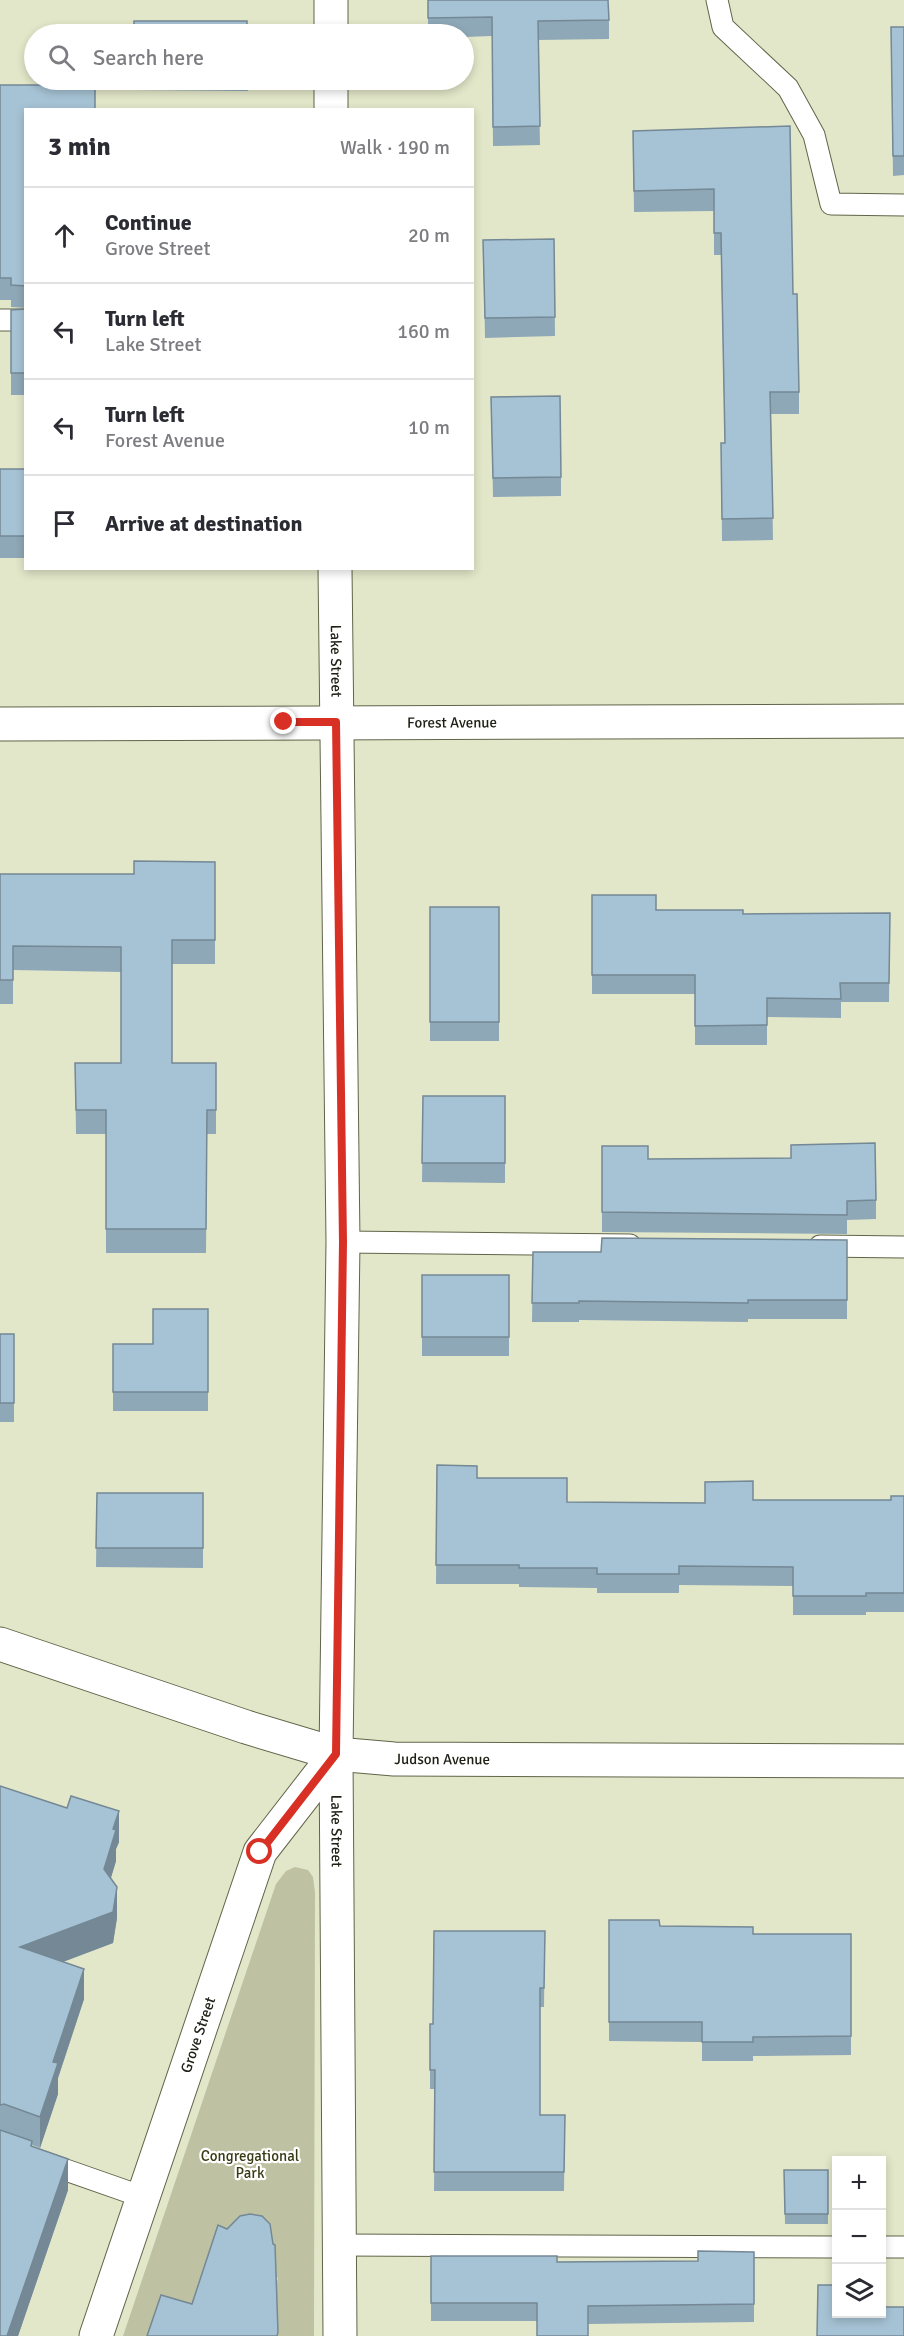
<!DOCTYPE html>
<html lang="en">
<head>
<meta charset="utf-8">
<style>
  :root { --surface:#fff; --page:#f7f7f7; --text:#2b2b33; --muted:#7c7c81; --line:#e1e1e2 }
  body { margin:0; font-family:Signika,sans-serif; background:var(--page); color:var(--text) }
  .controls { position:absolute; right:18px; bottom:18px; display:grid; overflow:hidden; border-radius:0px; box-shadow:0 3px 9px #0003 }
  .controls button { width:54px; height:54px; display:grid; place-items:center; padding:0; border:0; border-bottom:2px solid var(--line); background:var(--surface); color:var(--text); font:30px sans-serif }
  .stop { position:absolute; width:18px; height:18px; margin:-14px; border:4px solid #d93025; border-radius:50%; background:#fff }
  .stop.end { background:#d93025; border-color:#fff; box-shadow:0 2px 6px #0008 }
  .list { margin:0; padding:0; list-style:none }
  h2 { display:flex; justify-content:space-between; align-items:center; height:78px; margin:0; padding:0 24px; font-size:26px }
  h2 small { font-size:20px; font-weight:400; color:var(--muted) }
  .list li { display:grid; grid-template-columns:39px 1fr auto; gap:18px; align-items:center; box-sizing:border-box; height:96px; padding:0 24px; border-top:2px solid var(--line) }
  .list b { display:block; font-size:22px; white-space:nowrap }
  .list p { margin:0; font-size:20px; white-space:nowrap; color:var(--muted) }
  .list em { font-size:20px; font-style:normal; color:var(--muted) }
  .icon { flex:none; width:33px; height:33px; fill:none; stroke:currentColor; stroke-width:2; stroke-linecap:round; stroke-linejoin:round }
  .map { position:relative; flex:none; width:904px; height:2336px; overflow:hidden }
  .search { position:absolute; background:var(--surface); box-shadow:0 3px 9px #0003; left:24px; top:24px; width:450px; height:66px; display:flex; align-items:center; gap:15px; box-sizing:border-box; padding:0 21px; border-radius:33px; color:var(--muted); font-size:22px }
  .panel { position:absolute; background:var(--surface); box-shadow:0 3px 9px #0003; left:24px; top:108px; width:450px; height:462px; border-radius:0px }
  .map>svg:first-child { display:block }
  .green { fill:#bec2a2 }
  .lines { fill:none; stroke-linecap:round; stroke-linejoin:round }
  .service-casing { stroke:#616449; stroke-width:23 }
  .minor-casing { stroke:#616449; stroke-width:35 }
  .secondary-casing { stroke:#616449; stroke-width:35 }
  .service { stroke:#fff; stroke-width:21 }
  .minor { stroke:#fff; stroke-width:33 }
  .secondary { stroke:#fff; stroke-width:33 }
  .wall { fill:#8fa8b7 }
  .shaded-wall { fill:#748895 }
  .building { fill:#a6c3d5; stroke:#748895; stroke-width:1.5 }
  .route { stroke:#d93025; stroke-width:8 }
  .labels { text-anchor:middle; dominant-baseline:central; stroke-width:4.5; stroke-linejoin:round; paint-order:stroke }
  .street-label { font-size:15px; fill:#202116; stroke:#fff }
  .park-label { font-size:15px; fill:#373a13; stroke:#fff }
</style>
</head>
<body>
<div class="map">
<svg width="904" height="2336" viewBox="0 0 904 2336">
  <rect width="100%" height="100%" fill="#e3e7c9"/>
  <!-- green -->
  <polygon class="green" points="295,1867 308,1870 313,1877 315,1893 314,2336 277,2336 269,2309 278,2278 271,2275 192,2336 123,2336 276,1884 286,1871"/>
  <g class="lines">
    <!-- service casing -->
    <g class="service-casing">
      <g id="service">
        <polyline points="717,0 723,27 788,88 814,135 831,204 904,205"/>
        <polyline points="0,320 26,320"/>
        <polyline points="343,1242 630,1245"/>
        <polyline points="820,1246 904,1247"/>
        <polyline points="0,2147 143,2197"/>
        <polyline points="338,2245 836,2247"/>
        <polyline points="882,2247 904,2247"/>
      </g>
    </g>
    <!-- minor casing -->
    <g class="minor-casing">
      <g id="minor">
        <polyline points="331,0 331,34"/>
        <polyline points="331,80 331,110"/>
        <path id="s1" d="M335,568L343,1242L336,1754L340,2336"/>
        <path id="s2" d="M0,1644L246,1727L336,1754L394,1759L904,1761"/>
        <path id="s3" d="M96,2336L260,1852L336,1754"/>
      </g>
    </g>
    <!-- secondary casing -->
    <g class="secondary-casing">
      <g id="secondary">
        <path id="s4" d="M0,724L904,721"/>
      </g>
    </g>
    <!-- service -->
    <use href="#service" class="service"/>
    <!-- minor -->
    <use href="#minor" class="minor"/>
    <!-- secondary -->
    <use href="#secondary" class="secondary"/>
  </g>
  <!-- wall -->
  <g class="wall">
    <polygon points="428,0 609,20 609,39 538,40 540,145 493,146 492,36 464,37 464,34 428,34"/>
    <polygon points="891,27 904,27 904,175 893,176"/>
    <polygon points="96,80 26,110 26,308 11,307 11,300 0,300 0,85 51,85"/>
    <polygon points="134,80 248,80 248,91 134,90"/>
    <polygon points="790,126 793,294 799,392 799,414 771,414 773,540 722,541 721,443 725,443 721,255 714,255 714,211 634,212 633,131"/>
    <polygon points="554,239 555,336 485,338 483,240"/>
    <polygon points="26,309 26,395 11,395 11,310"/>
    <polygon points="491,397 561,477 561,496 493,497"/>
    <rect x="0" y="469" width="26" height="89"/>
    <polygon points="215,862 215,964 172,964 172,1063 216,1063 216,1134 207,1134 206,1253 106,1253 106,1134 76,1134 75,1063 121,1063 121,972 13,970 13,1004 0,1004 0,874 134,874"/>
    <polygon points="592,895 656,910 743,914 890,913 889,1002 841,1002 841,1018 767,1017 767,1045 695,1045 695,994 592,994"/>
    <rect x="430" y="907" width="69" height="134"/>
    <polygon points="423,1096 505,1096 505,1183 422,1182"/>
    <polygon points="602,1146 648,1159 876,1200 876,1219 847,1220 847,1234 602,1232"/>
    <polygon points="847,1240 847,1319 748,1319 748,1322 579,1320 579,1322 532,1322 533,1252 601,1252"/>
    <rect x="422" y="1275" width="87" height="81"/>
    <polygon points="208,1309 208,1411 113,1411 113,1344 153,1344"/>
    <rect x="0" y="1334" width="14" height="88"/>
    <polygon points="437,1465 477,1478 567,1502 705,1503 753,1500 891,1500 904,1496 904,1612 866,1612 866,1615 793,1615 793,1586 679,1585 679,1593 597,1593 597,1588 519,1587 519,1584 436,1584"/>
    <polygon points="97,1493 203,1493 203,1568 96,1567"/>
    <polygon points="0,1786 119,1842 116,1849 116,1861 111,1878 117,1918 113,1943 63,1962 84,1999 58,2078 58,2094 40,2148 32,2145 32,2147 68,2190 18,2336 0,2336"/>
    <polygon points="609,1920 660,1926 753,1934 851,1934 851,2055 753,2056 753,2061 702,2061 702,2042 609,2041"/>
    <polygon points="545,1931 544,2007 540,2007 540,2115 565,2115 564,2191 434,2191 435,2089 430,2089 430,2024 433,2024"/>
    <polygon points="784,2170 828,2170 828,2224 785,2224"/>
    <polygon points="754,2252 754,2322 588,2324 537,2321 431,2321 431,2256 557,2262 698,2261"/>
  </g>
  <!-- shaded-wall -->
  <g class="shaded-wall">
    <polygon points="119,1811 119,1842 116,1849 116,1861 104,1900 104,1869 113,1829"/>
    <polygon points="117,1887 117,1918 113,1943 20,1978 20,1947"/>
    <polygon points="84,1969 84,1999 58,2078 58,2094 40,2148 40,2117 53,2062"/>
    <polygon points="68,2159 68,2190 18,2336 7,2336"/>
  </g>
  <!-- building -->
  <g class="building">
    <polygon points="428,0 608,0 609,20 538,21 540,126 493,127 492,17 428,18"/>
    <rect x="134" y="21" width="113" height="13"/>
    <polygon points="891,27 904,27 904,156 893,156"/>
    <polygon points="51,80 95,80 95,110 26,110 26,286 11,285 11,278 0,278 0,85 51,85"/>
    <polygon points="790,126 793,294 797,294 799,392 770,392 773,518 722,519 721,443 725,443 721,233 714,233 714,189 634,191 633,131"/>
    <polygon points="554,239 555,317 485,318 483,240"/>
    <polygon points="26,309 26,373 11,373 11,310"/>
    <polygon points="560,396 561,477 493,478 491,397"/>
    <rect x="0" y="469" width="26" height="67"/>
    <polygon points="134,861 215,862 215,940 172,940 172,1063 216,1063 216,1110 207,1110 206,1229 106,1229 106,1110 76,1110 75,1063 121,1063 121,947 13,946 13,980 0,980 0,874 134,874"/>
    <polygon points="592,895 656,895 656,910 743,910 743,914 890,913 889,983 840,983 841,999 767,998 767,1025 695,1026 695,975 592,975"/>
    <rect x="430" y="907" width="69" height="115"/>
    <polygon points="423,1096 505,1096 505,1163 422,1163"/>
    <polygon points="875,1143 876,1200 847,1201 847,1215 602,1212 602,1146 648,1146 648,1159 791,1158 791,1145"/>
    <polygon points="602,1238 847,1240 847,1300 748,1300 748,1303 579,1301 579,1303 532,1303 533,1252 601,1252"/>
    <rect x="422" y="1275" width="87" height="62"/>
    <polygon points="153,1309 208,1309 208,1392 113,1392 113,1344 153,1344"/>
    <rect x="0" y="1334" width="14" height="69"/>
    <polygon points="437,1465 477,1466 477,1478 567,1478 567,1502 705,1503 705,1482 753,1481 753,1500 891,1500 891,1496 904,1496 904,1593 866,1593 866,1596 793,1596 793,1567 679,1566 679,1574 597,1574 597,1568 519,1568 519,1565 436,1565"/>
    <polygon points="97,1493 203,1493 203,1548 96,1548"/>
    <polygon points="0,1786 67,1808 71,1796 119,1811 113,1829 116,1830 104,1869 117,1887 113,1912 20,1947 84,1969 53,2062 58,2063 40,2117 4,2104 0,2105"/>
    <polygon points="609,1920 659,1920 660,1926 753,1927 753,1934 851,1934 851,2036 753,2037 753,2042 702,2042 702,2022 609,2022"/>
    <polygon points="434,1931 545,1931 544,1988 540,1988 540,2115 565,2115 564,2172 434,2172 435,2070 430,2070 430,2024 433,2024"/>
    <polygon points="0,2130 32,2141 31,2146 68,2159 7,2336 0,2336"/>
    <polygon points="784,2170 828,2170 828,2214 785,2214"/>
    <polygon points="250,2214 262,2216 270,2224 273,2244 275,2245 278,2332 277,2336 147,2336 161,2295 192,2304 218,2225 227,2229 240,2216"/>
    <polygon points="698,2251 754,2252 754,2304 588,2306 588,2336 537,2336 537,2303 431,2303 431,2256 557,2256 557,2262 698,2261"/>
    <polygon points="818,2285 837,2285 837,2313 882,2313 882,2307 904,2307 904,2336 817,2336"/>
  </g>
  <g class="lines">
    <!-- route -->
    <polyline class="route" points="260,1852 336,1754 343,1242 336,722 284,722"/>
  </g>
  <g class="labels">
    <!-- street labels -->
    <g class="street-label">
      <text stroke="none"><textPath href="#s1" startOffset="93">Lake Street</textPath></text>
      <text stroke="none"><textPath href="#s4" startOffset="452">Forest Avenue</textPath></text>
      <text stroke="none"><textPath href="#s2" startOffset="460">Judson Avenue</textPath></text>
      <text stroke="none"><textPath href="#s1" startOffset="1263">Lake Street</textPath></text>
      <text stroke="none"><textPath href="#s3" startOffset="318">Grove Street</textPath></text>
    </g>
    <!-- park labels -->
    <g class="park-label">
      <text x="250" y="2156">Congregational<tspan x="250" dy="17">Park</tspan></text>
    </g>
  </g>
</svg>
<div class="controls">
<button>+</button>
<button>−</button>
<button><svg class="icon" aria-label="layers" viewBox="0 0 24 24"><path d="M12 4l9 5-9 5-9-5zM3 14l9 5 9-5"/></svg></button>
</div>
<div class="stop" style="left:260px;top:1852px"></div>
<div class="stop end" style="left:284px;top:722px"></div>
<div class="search"><svg class="icon" aria-label="search" viewBox="0 0 24 24"><circle cx="10" cy="10" r="6"/><path d="M15 15l6 6"/></svg>Search here</div>
<section class="panel">
<h2>3 min<small>Walk · 190 m</small></h2>
<ul class="list">
<li><svg class="icon" aria-label="ahead" viewBox="0 0 24 24"><path d="M12 20V5M6 11l6-6 6 6"/></svg><div><b>Continue</b><p>Grove Street</p></div><em>20 m</em></li>
<li><svg class="icon" aria-label="left" viewBox="0 0 24 24"><path d="M17 20v-9H6M10 6l-5 5 5 5"/></svg><div><b>Turn left</b><p>Lake Street</p></div><em>160 m</em></li>
<li><svg class="icon" aria-label="left" viewBox="0 0 24 24"><path d="M17 20v-9H6M10 6l-5 5 5 5"/></svg><div><b>Turn left</b><p>Forest Avenue</p></div><em>10 m</em></li>
<li><svg class="icon" aria-label="arrive" viewBox="0 0 24 24"><path d="M6 21V4h12l-3 4 3 4H6"/></svg><div><b>Arrive at destination</b></div></li>
</ul>
</section>
</div>
</body>
</html>
